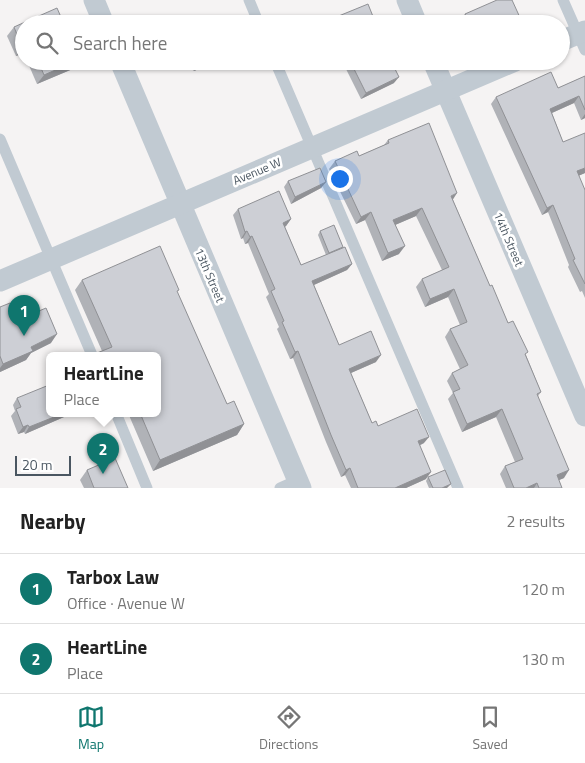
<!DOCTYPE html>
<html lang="en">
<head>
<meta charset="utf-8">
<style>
  :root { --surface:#fff; --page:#f6f6f6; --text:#222; --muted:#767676; --line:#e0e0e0; --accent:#0f766e }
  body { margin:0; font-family:"Titillium Web",sans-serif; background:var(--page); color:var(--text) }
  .scale { position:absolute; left:15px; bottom:12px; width:56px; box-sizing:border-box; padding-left:5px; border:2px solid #4a5661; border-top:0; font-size:14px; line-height:18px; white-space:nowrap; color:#4a5661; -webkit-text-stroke:4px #fff; paint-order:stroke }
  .you { position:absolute; left:339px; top:178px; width:18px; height:18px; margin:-12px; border:4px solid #fff; border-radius:50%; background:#1a73e8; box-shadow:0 0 0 8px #1a73e833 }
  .badge { display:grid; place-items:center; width:32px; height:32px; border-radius:50%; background:var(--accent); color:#fff; font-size:16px; font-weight:700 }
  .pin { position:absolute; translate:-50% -41px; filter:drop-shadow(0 1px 2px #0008) }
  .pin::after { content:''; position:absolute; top:26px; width:18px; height:15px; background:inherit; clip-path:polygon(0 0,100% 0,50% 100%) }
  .popup { position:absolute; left:46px; top:352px; width:115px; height:65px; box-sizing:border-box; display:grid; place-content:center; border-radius:8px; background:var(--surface); filter:drop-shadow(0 1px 4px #0005); font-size:16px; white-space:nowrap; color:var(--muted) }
  .popup b { font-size:19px; color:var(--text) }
  .popup::after { content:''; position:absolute; left:50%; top:100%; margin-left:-10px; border:10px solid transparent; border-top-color:var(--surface) }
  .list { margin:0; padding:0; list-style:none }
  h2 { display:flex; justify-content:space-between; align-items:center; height:65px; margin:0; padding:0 20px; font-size:21px }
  h2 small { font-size:16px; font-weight:400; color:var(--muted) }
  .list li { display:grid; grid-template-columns:32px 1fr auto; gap:15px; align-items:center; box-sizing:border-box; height:70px; padding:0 20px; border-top:1px solid var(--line) }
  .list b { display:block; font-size:19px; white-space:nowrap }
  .list p { margin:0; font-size:16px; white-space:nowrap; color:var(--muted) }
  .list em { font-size:16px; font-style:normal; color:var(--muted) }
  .icon { flex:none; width:28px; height:28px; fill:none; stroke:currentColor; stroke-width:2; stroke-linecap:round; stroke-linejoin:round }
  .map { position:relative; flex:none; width:585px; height:488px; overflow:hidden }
  .search { position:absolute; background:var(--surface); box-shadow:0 1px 4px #0004; left:15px; right:15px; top:15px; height:55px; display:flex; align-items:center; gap:12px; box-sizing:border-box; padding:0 18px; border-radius:28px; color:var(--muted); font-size:19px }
  .sheet { height:205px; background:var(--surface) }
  nav { display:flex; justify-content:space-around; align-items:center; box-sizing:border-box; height:70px; border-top:1px solid var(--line); background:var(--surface); font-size:14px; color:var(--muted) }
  nav a { display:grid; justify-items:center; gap:2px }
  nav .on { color:var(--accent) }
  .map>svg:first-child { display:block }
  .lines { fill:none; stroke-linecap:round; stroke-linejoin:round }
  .lane { stroke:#c1cad2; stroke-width:11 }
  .street { stroke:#c1cad2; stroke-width:21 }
  .wall { fill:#b0b2b7 }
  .shaded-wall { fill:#909195 }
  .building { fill:#cdcfd5; stroke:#909195 }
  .labels { text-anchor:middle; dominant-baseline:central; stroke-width:5; stroke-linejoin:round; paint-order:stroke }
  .street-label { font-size:12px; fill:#4a5661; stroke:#fff }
</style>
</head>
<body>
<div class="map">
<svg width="585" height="488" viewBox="0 0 585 488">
  <rect width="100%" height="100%" fill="#f5f3f3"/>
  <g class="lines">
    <!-- lane -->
    <g class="lane">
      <polyline points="249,0 259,24"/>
      <polyline points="563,0 585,50"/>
      <polyline points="275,61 458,488"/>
      <polyline points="0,139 92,355"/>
      <polyline points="116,413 147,488"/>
      <polyline points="280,488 298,480"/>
    </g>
    <!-- street -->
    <g class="street">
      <polyline points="94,0 104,24"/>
      <polyline points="407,0 417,24"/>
      <polyline points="561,41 585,31"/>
      <polyline points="120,61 301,488"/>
      <polyline points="433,61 585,416"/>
      <polyline points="0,281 515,61"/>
    </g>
  </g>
  <!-- wall -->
  <g class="wall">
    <polygon points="465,14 522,22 521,24 459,24"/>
    <polygon points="24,24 24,53 16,56 7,36 14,27"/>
    <polygon points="27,61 80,61 75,68 37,84"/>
    <polygon points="181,61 211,61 208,65 194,71"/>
    <polygon points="342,61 391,61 394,83 361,99"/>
    <polygon points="585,76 585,118 581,120 574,103 552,113 563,142 585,173 578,176 585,190 585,298 582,291 580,292 568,267 569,265 548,212 542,215 491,104 496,97 558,88"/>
    <polygon points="388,140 453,200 490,286 508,323 526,355 541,392 538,396 564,478 559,480 562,488 506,488 500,474 505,466 515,462 496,417 462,432 448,399 453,393 447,381 452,373 460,369 445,337 450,329 460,325 448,297 425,307 416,287 422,279 442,270 416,216 395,225 399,254 382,261 365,220 356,224 329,169 335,161 359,156 384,145"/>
    <polygon points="288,181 326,182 321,188 291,204 284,187"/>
    <polygon points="238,209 291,219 286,226 285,227 301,265 326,255 318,235 320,231 343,247 352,264 347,270 314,285 339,345 376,362 351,373 372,423 378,426 424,443 419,446 426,479 406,488 351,488 345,475 341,477 326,442 293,358 290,359 277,329 279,327 266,297 269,294 248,243 245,244 243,238 241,239 233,215"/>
    <polygon points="82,280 177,292 227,404 244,424 237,435 153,471 128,413 157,413 157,355 102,351 75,290"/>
    <polygon points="0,307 20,319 51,343 31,353 26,360 0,372"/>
    <polygon points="17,398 49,413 67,413 64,417 25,434 24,432 18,434 11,416 15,411 13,405"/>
    <polygon points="87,470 128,488 84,488 80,480"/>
    <polygon points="428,477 449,487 429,488 426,481"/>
  </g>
  <!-- shaded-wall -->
  <g class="shaded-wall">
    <polygon points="24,46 24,53 16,56 22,47"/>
    <polygon points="76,61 80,61 75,68 37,84 44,75"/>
    <polygon points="205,61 211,61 208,65 194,71 198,64"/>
    <polygon points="399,77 394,83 361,99 366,93"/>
    <polygon points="579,96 574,103 545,116 550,109"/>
    <polygon points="585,114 585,118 581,120"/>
    <polygon points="585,168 585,173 571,179 577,171"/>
    <polygon points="326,182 321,188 291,204 295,197"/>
    <polygon points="457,193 452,201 451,196"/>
    <polygon points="553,205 548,212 542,215 547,208"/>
    <polygon points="422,208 416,216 388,228 393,220"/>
    <polygon points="371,212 365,220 356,224 361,217"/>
    <polygon points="291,219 286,226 278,230 283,223"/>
    <polygon points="247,231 243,238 241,239 245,232"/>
    <polygon points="252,236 248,243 245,244 250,237"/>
    <polygon points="405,246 399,254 382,261 388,253"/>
    <polygon points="352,264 347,270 307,288 312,281"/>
    <polygon points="454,289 448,297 425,307 430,299"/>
    <polygon points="57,334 51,343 31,353 26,360 0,372 0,368 3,364 31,347"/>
    <polygon points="298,351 293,358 290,359 295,352"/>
    <polygon points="381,355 376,362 344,376 349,369"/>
    <polygon points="502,409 496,417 462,432 467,424"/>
    <polygon points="64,413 67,413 64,417 25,434 29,427"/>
    <polygon points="244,424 237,435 153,471 160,460"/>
    <polygon points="28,425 24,432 18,434 23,427"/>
    <polygon points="429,437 424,443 413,448 418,441"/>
    <polygon points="350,468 345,475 341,477 346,470"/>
    <polygon points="569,470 564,478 552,483 557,475"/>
    <polygon points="431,472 426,479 406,488 395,488"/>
    <polygon points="537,483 534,488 526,488"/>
    <polygon points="451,484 447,488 442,488"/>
  </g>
  <!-- building -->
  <g class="building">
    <polygon points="497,0 512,0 522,22 519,24 469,24 465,14"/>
    <polygon points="368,4 376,24 325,24 324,22"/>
    <polygon points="57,8 64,24 24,24 24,46 22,47 14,27"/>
    <polygon points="38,61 76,61 44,75"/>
    <polygon points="194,61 205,61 198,64"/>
    <polygon points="350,61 391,61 399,77 366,93"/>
    <polygon points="551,72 558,88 585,76 585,110 579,96 550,109 563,142 585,133 585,168 577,171 585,190 585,284 573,260 575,259 553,205 547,208 496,97"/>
    <polygon points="429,123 457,193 451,196 490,286 492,285 508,323 513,321 528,352 525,354 541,392 537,394 569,470 557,475 562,488 539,488 537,483 526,488 514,488 505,466 523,459 502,409 467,424 453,392 460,389 452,373 468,365 450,329 467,322 454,289 430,299 422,279 449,267 422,208 393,220 405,246 388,253 371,212 361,217 335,161 357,151 359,156 389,143 388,140"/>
    <polygon points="320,168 326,182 295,197 288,181"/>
    <polygon points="279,191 291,219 283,223 301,265 345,247 352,264 312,281 339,345 371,331 381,355 349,369 372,423 376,421 378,426 417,409 429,437 418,441 431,472 395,488 358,488 350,468 346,470 331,435 298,351 295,352 282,322 284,321 271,291 275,289 252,236 250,237 247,231 245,232 238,209"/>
    <polygon points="334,225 343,247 329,253 320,231"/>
    <polygon points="160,246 179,290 177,291 227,404 234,401 244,424 160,460 140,413 157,413 157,355 92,355 112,347 82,280"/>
    <polygon points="10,303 20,319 46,308 57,334 31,347 33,351 3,364 0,356 0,307"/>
    <polygon points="49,385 49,413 64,413 29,427 28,425 23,427 16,409 21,407 17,398"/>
    <polygon points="115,458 128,488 94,488 87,470"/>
    <polygon points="445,470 451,484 442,488 433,488 428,477"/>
  </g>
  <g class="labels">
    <!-- street labels -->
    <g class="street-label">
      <text transform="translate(257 171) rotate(-23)">Avenue W</text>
      <text transform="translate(509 239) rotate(67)">14th Street</text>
      <text transform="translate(210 275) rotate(67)">13th Street</text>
    </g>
  </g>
</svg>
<div class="scale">20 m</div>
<div class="you"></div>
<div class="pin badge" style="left:24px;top:336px">1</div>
<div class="pin badge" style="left:103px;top:474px">2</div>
<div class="popup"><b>HeartLine</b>Place</div>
<div class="search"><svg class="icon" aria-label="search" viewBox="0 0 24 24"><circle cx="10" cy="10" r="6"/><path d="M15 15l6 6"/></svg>Search here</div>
</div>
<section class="sheet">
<h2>Nearby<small>2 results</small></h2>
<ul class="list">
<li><span class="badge">1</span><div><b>Tarbox Law</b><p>Office · Avenue W</p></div><em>120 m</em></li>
<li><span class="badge">2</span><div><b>HeartLine</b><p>Place</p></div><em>130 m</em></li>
</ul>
</section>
<nav>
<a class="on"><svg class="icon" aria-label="map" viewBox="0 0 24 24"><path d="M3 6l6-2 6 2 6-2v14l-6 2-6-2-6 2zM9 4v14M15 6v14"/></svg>Map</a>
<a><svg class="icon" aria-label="directions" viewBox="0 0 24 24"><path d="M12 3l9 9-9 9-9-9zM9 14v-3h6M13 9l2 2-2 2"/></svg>Directions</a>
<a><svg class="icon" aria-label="saved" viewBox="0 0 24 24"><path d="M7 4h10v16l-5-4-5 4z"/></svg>Saved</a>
</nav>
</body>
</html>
